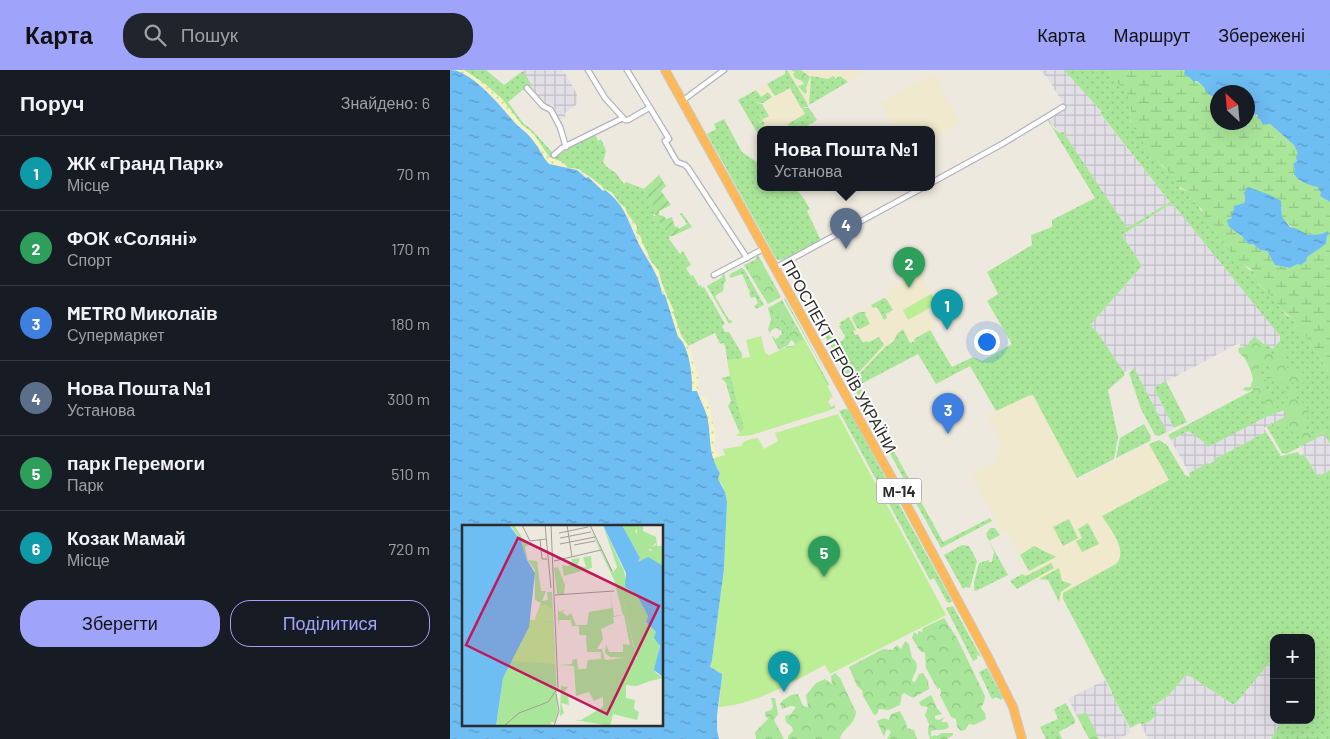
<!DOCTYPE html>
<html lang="uk">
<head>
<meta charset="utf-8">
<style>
  :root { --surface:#171b24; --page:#20242c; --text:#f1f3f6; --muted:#9ea1a6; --line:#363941; --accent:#9fa4fa }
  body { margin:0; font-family:Barlow,sans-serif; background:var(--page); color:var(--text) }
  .controls { position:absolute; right:15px; bottom:15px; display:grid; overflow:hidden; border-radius:10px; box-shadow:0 5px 20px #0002 }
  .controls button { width:45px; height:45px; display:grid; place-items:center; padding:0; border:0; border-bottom:1px solid var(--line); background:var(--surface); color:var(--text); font:25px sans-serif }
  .compass { position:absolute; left:760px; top:15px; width:45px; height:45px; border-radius:50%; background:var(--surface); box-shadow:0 5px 20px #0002; rotate:334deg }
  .you { position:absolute; left:536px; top:271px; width:18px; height:18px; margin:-12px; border:4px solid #fff; border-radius:50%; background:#1a73e8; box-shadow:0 0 0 8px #1a73e833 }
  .badge { display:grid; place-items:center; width:32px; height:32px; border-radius:50%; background:var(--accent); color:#fff; font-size:16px; font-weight:700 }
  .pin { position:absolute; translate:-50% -41px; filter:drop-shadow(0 1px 2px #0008) }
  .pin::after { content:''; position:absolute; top:26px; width:18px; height:15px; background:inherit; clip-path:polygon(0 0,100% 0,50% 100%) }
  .popup { position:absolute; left:307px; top:56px; width:178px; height:65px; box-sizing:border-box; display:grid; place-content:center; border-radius:10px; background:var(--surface); filter:drop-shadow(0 1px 4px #0005); font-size:16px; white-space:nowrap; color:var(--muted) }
  .popup b { font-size:19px; color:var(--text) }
  .popup::after { content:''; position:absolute; left:50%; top:100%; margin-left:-10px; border:10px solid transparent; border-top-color:var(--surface) }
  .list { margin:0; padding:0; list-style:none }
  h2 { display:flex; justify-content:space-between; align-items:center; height:65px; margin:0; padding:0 20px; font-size:21px }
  h2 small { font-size:16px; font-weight:400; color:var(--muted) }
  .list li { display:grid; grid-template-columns:32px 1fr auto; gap:15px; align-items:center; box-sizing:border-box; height:75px; padding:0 20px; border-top:1px solid var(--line) }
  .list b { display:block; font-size:19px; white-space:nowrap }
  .list p { margin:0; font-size:16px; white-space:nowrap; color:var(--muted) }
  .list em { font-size:16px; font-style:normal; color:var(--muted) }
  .actions { display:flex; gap:10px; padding:15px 20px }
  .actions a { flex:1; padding:11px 0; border:1px solid var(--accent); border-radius:20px; text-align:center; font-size:18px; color:var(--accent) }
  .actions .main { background:var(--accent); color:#111 }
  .icon { flex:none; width:28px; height:28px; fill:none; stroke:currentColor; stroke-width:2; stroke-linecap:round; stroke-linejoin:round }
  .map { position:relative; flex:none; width:880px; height:669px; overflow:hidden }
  header { display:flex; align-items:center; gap:30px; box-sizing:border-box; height:70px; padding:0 25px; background:var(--accent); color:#111 }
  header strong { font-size:24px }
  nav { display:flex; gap:28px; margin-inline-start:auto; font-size:18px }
  .search { width:350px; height:45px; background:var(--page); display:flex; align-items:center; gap:12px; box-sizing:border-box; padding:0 18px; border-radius:20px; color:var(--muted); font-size:19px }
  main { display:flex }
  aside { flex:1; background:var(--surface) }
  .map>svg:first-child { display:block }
  .industrial { fill:url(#industrial-grid) }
  .education { fill:#f0e9cd }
  .grass { fill:url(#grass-dots) }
  .forest { fill:url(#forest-crowns) }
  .wetland { fill:url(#wetland-marsh); fill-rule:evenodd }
  .sand { fill:url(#sand-dots) }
  .garden { fill:url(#garden-furrows) }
  .pitch { fill:#bcee95 }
  .water { fill:url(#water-ripples); fill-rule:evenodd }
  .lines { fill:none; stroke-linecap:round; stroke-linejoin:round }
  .street-casing { stroke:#b2b2c0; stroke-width:7 }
  .highway-casing { stroke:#c8c8c8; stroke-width:10 }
  .street { stroke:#fff; stroke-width:4.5 }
  .highway { stroke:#ffb858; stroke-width:8 }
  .labels { text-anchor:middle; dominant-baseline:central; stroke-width:4; stroke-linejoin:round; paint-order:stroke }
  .shield { fill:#fff; stroke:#6b6b6b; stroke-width:1 }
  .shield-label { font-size:15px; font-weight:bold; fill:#2c2c2c }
  .street-label { font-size:16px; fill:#2c2c2c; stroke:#fff }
  .inset-road { fill:none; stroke:#a09d97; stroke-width:1 }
  .view { fill:#c2185b; fill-opacity:0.15; stroke:#c2185b; stroke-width:2.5 }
  .inset-edge { fill:none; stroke:#2c2c2c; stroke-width:2.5 }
</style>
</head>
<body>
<header>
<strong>Карта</strong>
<div class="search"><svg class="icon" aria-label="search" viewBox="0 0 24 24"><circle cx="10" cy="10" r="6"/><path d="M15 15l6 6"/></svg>Пошук</div>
<nav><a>Карта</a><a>Маршрут</a><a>Збережені</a></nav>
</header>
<main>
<aside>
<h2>Поруч<small>Знайдено: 6</small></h2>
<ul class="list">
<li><span class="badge" style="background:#0f9aa8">1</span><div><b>ЖК «Гранд Парк»</b><p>Місце</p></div><em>70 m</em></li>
<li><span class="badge" style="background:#2e9e5b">2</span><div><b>ФОК «Соляні»</b><p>Спорт</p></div><em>170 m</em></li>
<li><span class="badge" style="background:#3f7fe0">3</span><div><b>METRO Миколаїв</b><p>Супермаркет</p></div><em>180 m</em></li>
<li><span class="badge" style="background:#5c6f8a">4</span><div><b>Нова Пошта №1</b><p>Установа</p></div><em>300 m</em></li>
<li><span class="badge" style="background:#2e9e5b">5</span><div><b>парк Перемоги</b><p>Парк</p></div><em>510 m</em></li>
<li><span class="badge" style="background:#0f9aa8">6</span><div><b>Козак Мамай</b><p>Місце</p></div><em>720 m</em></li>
</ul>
<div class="actions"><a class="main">Зберегти</a><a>Поділитися</a></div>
</aside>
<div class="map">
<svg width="880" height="669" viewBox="0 0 880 669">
  <defs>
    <pattern id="industrial-grid" width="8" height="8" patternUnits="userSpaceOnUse" patternTransform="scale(1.25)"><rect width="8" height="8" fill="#e2dfe7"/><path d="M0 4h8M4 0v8" fill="none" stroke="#c2c0c6"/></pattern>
    <pattern id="grass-dots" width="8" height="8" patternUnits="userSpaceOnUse" patternTransform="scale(1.25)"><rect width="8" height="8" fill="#a9e699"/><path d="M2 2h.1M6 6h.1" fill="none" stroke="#92c584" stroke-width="1.8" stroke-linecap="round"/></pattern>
    <pattern id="forest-crowns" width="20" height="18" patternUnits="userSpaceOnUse" patternTransform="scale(1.25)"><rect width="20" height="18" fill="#a9e699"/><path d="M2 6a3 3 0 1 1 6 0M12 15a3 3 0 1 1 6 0" fill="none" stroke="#92c584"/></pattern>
    <pattern id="wetland-marsh" width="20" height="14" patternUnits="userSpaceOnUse" patternTransform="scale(1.25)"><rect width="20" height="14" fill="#a9e699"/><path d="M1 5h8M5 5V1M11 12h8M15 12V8" fill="none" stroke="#92c584"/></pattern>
    <pattern id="sand-dots" width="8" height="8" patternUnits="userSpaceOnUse" patternTransform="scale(1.25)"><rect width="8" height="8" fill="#f4f3c1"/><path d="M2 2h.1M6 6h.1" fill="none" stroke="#d1d0a6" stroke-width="1.8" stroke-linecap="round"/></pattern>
    <pattern id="garden-furrows" width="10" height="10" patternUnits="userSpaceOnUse" patternTransform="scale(1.25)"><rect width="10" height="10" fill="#a9e699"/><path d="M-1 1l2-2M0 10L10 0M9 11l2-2" fill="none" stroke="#92c584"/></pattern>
    <pattern id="water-ripples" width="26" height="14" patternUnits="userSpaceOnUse" patternTransform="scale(1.25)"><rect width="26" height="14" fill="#6ebdf3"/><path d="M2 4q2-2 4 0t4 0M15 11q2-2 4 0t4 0" fill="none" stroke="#5b9ac5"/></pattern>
  </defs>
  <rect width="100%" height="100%" fill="#eee9de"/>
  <!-- industrial -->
  <g class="industrial">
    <polygon points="72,0 111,0 117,6 127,24 127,34 114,44 116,46 109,50 103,34 94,36 80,17 82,16"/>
    <polygon points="589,0 614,0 616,1 652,42 650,44 720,132 677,158 612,62 610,63 601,53 599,49 613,41 614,35 597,7"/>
    <polygon points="722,133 830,266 830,271 821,279 816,273 792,278 789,273 704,318 724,358 717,362 684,299 674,302 647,262 640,255 692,196 672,165"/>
    <polygon points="834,338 837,346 814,358 816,362 765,389 766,391 759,395 758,393 739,403 721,370 739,361 755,373"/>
    <polygon points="873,361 880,374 880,400 868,407 849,375"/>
    <polygon points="820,592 824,602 824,650 832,650 821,669 698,669 691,655 697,652 702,637 718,626 737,604 784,635"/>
    <polygon points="655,610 681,662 669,669 647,668 636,642 627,646 618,629"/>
  </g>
  <!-- education -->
  <g class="education">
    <polygon points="335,0 419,0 357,35 367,50 350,60 311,60 311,69 288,30 335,4"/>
    <polygon points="484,3 508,51 508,54 481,69 481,60 445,60 431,32"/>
    <polygon points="469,201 488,235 476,242 480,246 486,257 480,260 488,273 404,318 382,279 397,270 389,256 391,255 389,253 440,224 438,218"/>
    <polygon points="583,325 629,411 699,374 719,410 653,446 671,479 671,488 666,494 613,526 613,529 609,532 598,509 589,509 588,507 567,519 562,515 560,511 578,501 556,461 552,462 521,405 547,391 544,385 550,381 551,374 537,346 578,326"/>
  </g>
  <!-- grass -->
  <g class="grass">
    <polygon points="14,0 36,0 54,15 73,1 82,16 74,19 58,32 73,53 81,59 103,83 105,88 118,79 145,64 148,71 151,69 156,81 153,92 157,97 166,103 174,114 176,112 194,119 203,135 201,137 205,143 203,145 220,166 219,169 230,184 233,181 241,195 236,198 241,206 243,205 249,216 251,215 252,218 254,217 275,254 272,256 275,262 279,262 292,284 292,289 380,328 378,332 381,337 385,335 385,338 301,365 286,366 290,363 278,336 281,331 276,313 271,308 280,306 275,276 273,273 270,274 265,263 238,276 231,265 207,199 200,190 197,181 194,179 190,166 186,163 187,157 183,151 181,151 162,122 154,120 143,109 128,99 119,98 112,92 99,87 83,63 72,55 52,29 35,14"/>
    <polygon points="335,0 337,0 357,33 358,37 351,38 340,18 325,26 317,14 335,4"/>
    <polygon points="614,0 658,0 660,5 677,18 681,37 680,51 691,69 713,97 723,105 730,119 738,121 771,171 798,199 804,201 808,214 821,225 836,245 844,249 847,258 857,267 880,304 880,374 873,361 849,376 850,377 836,384 832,383 817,357 837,346 833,338 758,377 755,373 739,361 721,370 718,365 811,316 792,278 808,269 813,274 816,273 822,279 830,271 830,266 722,133 672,165 692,196 640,255 647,262 674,302 675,305 658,320 668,367 664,389 627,408 583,325 578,326 546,341 520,296 486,314 468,284 409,315 426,348 421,349 401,313 435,277 443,272 447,264 453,259 460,273 465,271 464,269 480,260 502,297 523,287 532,291 562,274 537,231 548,224 537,202 582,175 581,165 602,157 602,150 645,128 597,49 599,49 603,58 610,63 613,62 677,158 720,132 650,43 652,42"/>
    <polygon points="361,6 378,9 383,6 386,8 380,12 390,6 398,12 359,35"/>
    <polygon points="306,20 311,27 318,22 322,27 313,33 303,32 312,34 319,46 313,49 308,42 313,50 310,52 305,44 310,53 313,51 315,54 312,56 314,60 311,60 311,65 309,66 288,30"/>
    <polygon points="352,38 359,38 367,50 350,60 342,60 338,54 355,44"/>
    <path d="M274,49L292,82L311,95V118C341,118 345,111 360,139L357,141L371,171C359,177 341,191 327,190L257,64L266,59L264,54Z"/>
    <polygon points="308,185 331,227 318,234 294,195 305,190"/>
    <polygon points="291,198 294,199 314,235 306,239 304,236 308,233 305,227 301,228 299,223 300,222 292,204 281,208 279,205"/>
    <polygon points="274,202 276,211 274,213 273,221 265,226 279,250 283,251 279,254 257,216 271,208"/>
    <polygon points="335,228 382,315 334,229"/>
    <polygon points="434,228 437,230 443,240 436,244 437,248 434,250 427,237 423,238 421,235"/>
    <polygon points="332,230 379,314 378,316 332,285 329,281 338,276 344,276 345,274 343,271 341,270 338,275 329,280 322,267 323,266 325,269 329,268 329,266 332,264 331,260 329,260 327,258 323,259 320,262 321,265 318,260 321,249 318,238"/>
    <polygon points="410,242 416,242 415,244 420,254 410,259 407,258 402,248 404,245"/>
    <polygon points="399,247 406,260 403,261 405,265 408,264 413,273 416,271 419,272 429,267 434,275 400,312 373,262 379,258 387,273 393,270 395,266 389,256 391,255 389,253"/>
    <polygon points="684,298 717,362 709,366 705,365 691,339 679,303"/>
    <polygon points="716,311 737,352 724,358 704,318"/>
    <polygon points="395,339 399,340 444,424 442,425 436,414 434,415 433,413 429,415 389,341"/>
    <polygon points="428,352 459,409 455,411 424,354"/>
    <polygon points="694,354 701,366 700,371 666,388 670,368"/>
    <path d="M816,362L831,386L848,382L850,385L854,384L868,407L880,400V669H821L832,650H861V568H824V602L820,592L784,635L737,604L718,626L702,637L707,643L700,651L692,655L690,653L680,658L662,624V622L613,529V523L666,494C679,481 660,459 652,446L719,410L699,374L709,370L717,375L735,405L740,407L739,403L758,393L759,394L765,391V389Z"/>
    <polygon points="442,427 445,427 502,531 500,533 497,532 484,508 480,510 437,430"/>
    <polygon points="470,430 493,472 540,448 542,451 491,478 466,433"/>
    <polygon points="619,449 628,468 613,476 603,457"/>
    <polygon points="638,453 649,474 632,482 626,471 632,468 628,459"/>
    <polygon points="540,458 545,458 550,465 539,471 558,505 526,521 524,520 524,512 529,493 531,492 532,494 532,492 539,490 539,492 542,492 544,482 536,464"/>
    <polygon points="512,475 519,476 527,491 520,518 516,517 513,519 494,485"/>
    <polygon points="584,476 606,487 579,501 570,485"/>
    <polygon points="601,493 604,498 567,519 560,511 572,504 576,506"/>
    <polygon points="609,498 612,511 622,514 611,522 609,532 598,510 589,509"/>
    <polygon points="503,536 531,587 527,585 527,589 523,591 496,538"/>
    <polygon points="537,598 553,628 551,630 547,627 542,629 529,602"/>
    <polygon points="616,633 625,650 625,653 609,662 612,669 596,669 590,657 608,649 604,639"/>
  </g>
  <!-- forest -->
  <g class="forest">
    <polygon points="340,0 351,0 360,7 356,18 357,22 355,24 348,16 354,14 352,11 345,8 343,4 345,2"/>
    <polygon points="306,193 313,197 328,225 328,228 319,232 316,228 317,223 312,223 298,199 298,196"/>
    <polygon points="331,234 339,246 341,255 346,259 350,269 348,271 340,269 339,256 335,258 334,253 331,256 329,255 332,249 330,243 324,244 326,248 329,249 326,255 323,254 320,239 323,237 331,237"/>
    <path d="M804,267L807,268L806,273L810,275V278L815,283L824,284L826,276H832L836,286L834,295L839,299H849C854,303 857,310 851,315L844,312L836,316L826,309L816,307C816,302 823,300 819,293L815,292L805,299L807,306L814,308L817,312L814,316L807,317L817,320L819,327L825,326L827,333L823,337L826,340L831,335H837L836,330L838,327L834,322L836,319L843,317L847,323L846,330L852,332L859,341L855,355L860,365H863L872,360L875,363L873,365L851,376L847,377L845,374L853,367L851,364L843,363L844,356H841L840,361L836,354L823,358L822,354L818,355L833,348L835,344L833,340L814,348L813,346L816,338L810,324H804L803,319L799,321L793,320L795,317H801V314L803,310C802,303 799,296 795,289C792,284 789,285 788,279L790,277L793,278L799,275V272Z"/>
    <polygon points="494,548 507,568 535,626 534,632 531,638 535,643 536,649 524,655 519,654 515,660 511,661 507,657 506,649 501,647 490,625 491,623 490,618 489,618 488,620 487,618 476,598 475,583 470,581 462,568 464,562 468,565 468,561 472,562 473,558"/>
    <path d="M455,571L459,574L462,588C472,595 464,602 462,611L465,612L469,604L473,603L478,611L479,619L463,628L454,623L452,625L450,635L439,640L429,639L427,644L424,645L413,626L412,620L407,616L399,597L433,579L442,580L447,575L451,579Z"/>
    <path d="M385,603L390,608L406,642C404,657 392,658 390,669H338V666L343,661L342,657L336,652L335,646L341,644L346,637L341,636L332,639L330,634C333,629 341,624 348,624L353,636L358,637L356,625L366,613L375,609L382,614L381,606Z"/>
    <path d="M481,625L487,638L492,644L485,646V649L489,650L495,647L491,652H497L499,657C496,661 487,659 481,661V666L482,667L484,665L487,666L491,663H503V665L497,669H480L478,663L479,654L475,645L478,637L471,636L469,632Z"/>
    <polygon points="321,628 325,628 328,644 324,650 334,669 306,669 305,662 318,649 315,645 315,642 321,640 323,637"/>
    <polygon points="450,641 456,653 457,658 464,660 467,669 437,669 441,662 438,659 436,661 434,667 427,651 434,648 439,650 441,644"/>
    <polygon points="636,642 647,664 646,665 649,669 639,669 627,646"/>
  </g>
  <!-- wetland -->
  <path class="wetland" d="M658,0H735L739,7L756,18L763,27L767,28L768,52H798V43L802,45L805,44L810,49L820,54L844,75L848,84L845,99L850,111L868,117L872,123L870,126L880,132V304L857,267L847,258L844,249C834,244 829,235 822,227C816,219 808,215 802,207L805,204L804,201L791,193L771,171L754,146L751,138L742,133L738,121L727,116L722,109V105C710,93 686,69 681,52C679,48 681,42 681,37C680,31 676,25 677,18C668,16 661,9 658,0ZM796,121L832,138V147C840,158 846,159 858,166L867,164L877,166L876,174L840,198L825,195L817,181L810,180L803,174H798L792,166L779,157L784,141L795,133Z"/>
  <!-- sand -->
  <path class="sand" d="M6,0H14L35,14L52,29L72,55L83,63L99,87L112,92L119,98L128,99L152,116L154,120L155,119C165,123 166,133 175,137L177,143L187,157L186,163L190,166L200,190L209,201L211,213L224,241L223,242L231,265L240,279L244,295L246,298L245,300L249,308L248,318L250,325L257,330L259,335L266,368L264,377L270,387L262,389L257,348L253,332L247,321H242L239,289L234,275L228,267L215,225L212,224C210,213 200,187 192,180C184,158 174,134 155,120L154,121C145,114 138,105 128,101C119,97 109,97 99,95L76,62L64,52L49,33L33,18Z"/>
  <!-- garden -->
  <polygon class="garden" points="209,105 216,116 211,121 221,135 209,141 209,145 214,146 216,149 222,147 225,157 227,156 229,159 237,154 230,144 232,143 242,157 223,166 220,166 204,146 206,146 201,137 203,135 194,119"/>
  <!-- pitch -->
  <g class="pitch">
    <polygon points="481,224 487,234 458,250 453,240"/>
    <polygon points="311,266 315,283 319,285 338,277 343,278 346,273 354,269 383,327 378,329 378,332 381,340 301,365 286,366 294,358 287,334 277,290 300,287 296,270"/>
    <path d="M388,344L496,545L380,604L375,595C342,612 307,634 269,637L272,604L260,597L262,590L274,499L277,432L273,416L268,409L270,403L262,389L275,385L273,379L291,376C293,370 303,368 308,368L314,379L328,371L325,363Z"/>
  </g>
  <!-- water -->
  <g class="water">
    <path d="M0,0C22,0 51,37 65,53C71,59 79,64 84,72C90,79 93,88 99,94L127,100L136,108L138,107L153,121L155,120C177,136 179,156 191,178C198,191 210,207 212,224L215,225L228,267C239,275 243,307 242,321H247C250,330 254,337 257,346C262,368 257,382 270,403L268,409L275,422L277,432L274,499L262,590L260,597L272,604V607L267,645V660L269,669H0ZM14,457H212V655H14Z"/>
    <path d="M735,0H880V132L870,126L871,123L868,117C858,115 849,112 844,104L845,99L843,94L847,91L846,87L848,84L844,75L820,54L813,55L810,49L807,48L808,45L798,43V22H768L767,28L760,25L755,20V18L747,11H743L739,7L736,6L734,4Z"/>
    <polygon points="798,117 820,125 831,131 832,147 840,157 847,159 858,165 872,164 878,161 879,164 877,166 876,174 857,187 856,191 851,195 847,194 840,198 825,195 817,181 810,180 803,174 798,174 792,166 779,157 777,150 782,148 781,143 784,140 784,136 795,133 795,125 793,123 796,121 795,119"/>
  </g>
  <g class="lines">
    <!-- street casing -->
    <g class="street-casing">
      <g id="street">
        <polyline points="138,0 155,28 175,50 178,50 199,38"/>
        <polyline points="177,0 219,69 215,71 227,92 235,95 238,98 297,188"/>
        <polyline points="77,18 93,36 101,40 110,57 116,77"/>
        <polyline points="232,31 274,0"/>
        <polyline points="104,85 112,78 173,48"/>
        <polyline points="481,113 552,74 613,37"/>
        <polyline points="325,198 472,118"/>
        <polyline points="264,205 315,178"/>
      </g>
    </g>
    <!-- highway casing -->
    <g class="highway-casing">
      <polyline id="highway" points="215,0 454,430 538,587 563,637 572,669"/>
    </g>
    <!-- street -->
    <use href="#street" class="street"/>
    <!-- highway -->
    <use href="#highway" class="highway"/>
  </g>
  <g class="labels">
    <!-- shield labels -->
    <rect class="shield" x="426.5" y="408.5" width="45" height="25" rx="4"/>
    <g class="shield-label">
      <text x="449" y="421">М-14</text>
    </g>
    <!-- street labels -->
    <g class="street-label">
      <text transform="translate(390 286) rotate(61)">ПРОСПЕКТ ГЕРОЇВ УКРАЇНИ</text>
    </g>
  </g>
  <!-- overview -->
  <g transform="translate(12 455)">
    <rect width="201" height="201" fill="#eee9de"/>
    <path d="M48,0H52L64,19H68L63,22L66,35L75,36L79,66H84L80,76L86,75L85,67H90L95,172L93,197H88L91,201H34L41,153L68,95H76L73,94L79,78L73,75V45L65,34L58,13ZM126,0L151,47L155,42L141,0L160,42L162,80L174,132L185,157L175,161L164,160V173L173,175L172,184L177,187L175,195L151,189L148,201L113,195H119L141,182V172L132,176L127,167L114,171L112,141L98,140L110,139V135L115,134L116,144H124L126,135L139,134V127H125L124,110H117V101H110L109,95H97L96,102V84L97,87L104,84L100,87L105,91L109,88L114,100H125L127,87L150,83L148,67L152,91L161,90L152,55ZM162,90L168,120L161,119V127H147L144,119L143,128L148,132L163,133L143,135L140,124H135L141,114L139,104L152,98L151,92ZM181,0V6L194,12L195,21H201V26L185,31L191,26L187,23L194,20V17L184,9H175V3ZM129,31L130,43L102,51L100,40L106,41L110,39V34L118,33L115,41L124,42L121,32ZM96,42L103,60L102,69H95L92,43ZM99,161L106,162L101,169L106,170L107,180L99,178L102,188L98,191Z" fill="#a9e699" fill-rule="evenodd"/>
    <path d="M59,138L64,143L71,140V148L67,150L65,155L71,150V158H54L52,167L56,162L52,172L43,158L48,154L45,149L48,143L52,145ZM56,170L70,174L72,170V179L51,190L46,184L44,188L50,190L35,201L44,189L41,180H52L51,173L56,174ZM94,173L96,187L92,198L82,192L88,185L86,180ZM65,188L79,195L77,201H66L63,198L67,191L60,199L54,197L57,201L50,200L56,191Z" fill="#a9e699"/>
    <path d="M160,0H179L173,6L175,9L181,7L195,17L186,25L191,26L190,29L201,26V43L186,33L176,37L178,33ZM161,42L166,64L174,69L186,91L184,97L194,107L198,118L193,147L201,153L185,157L177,142L162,80L158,45Z" fill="#a9e699"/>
    <path d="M83,79L90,84L91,97L76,95L91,98L93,139L50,136L68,95H76L73,94L78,81Z" fill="#bcee95"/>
    <path d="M0,0H47L59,16L65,35L73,48L67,102L41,153L34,201H0ZM141,0H160L178,33L176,37L186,32L201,41V152L192,145L198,121L192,113L194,107L184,97L186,91L174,69L163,62L164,48Z" fill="#6ebdf3"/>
    <path class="inset-road" d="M60,0L68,16L84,14M83,0L89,63M105,0L110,32M128,0L150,46M97,8L126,2M98,13L129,7M78,14L80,34H85M98,19L133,12M112,20L133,16M92,36L139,25M93,70L152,66M42,201L57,188L86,177L96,163L89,0M92,201L97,186L94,169"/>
    <path class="view" d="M56,13L197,81L145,189L4,120Z"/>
    <rect width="201" height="201" class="inset-edge"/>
  </g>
</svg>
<div class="controls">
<button>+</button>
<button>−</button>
</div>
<svg class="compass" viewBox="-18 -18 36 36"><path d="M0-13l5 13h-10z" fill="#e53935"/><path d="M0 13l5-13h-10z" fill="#9ea1a6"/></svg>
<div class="you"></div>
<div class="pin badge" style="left:497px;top:260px;background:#0f9aa8">1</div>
<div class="pin badge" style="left:459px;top:218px;background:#2e9e5b">2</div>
<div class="pin badge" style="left:498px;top:364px;background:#3f7fe0">3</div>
<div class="pin badge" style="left:396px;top:179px;background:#5c6f8a">4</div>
<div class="popup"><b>Нова Пошта №1</b>Установа</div>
<div class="pin badge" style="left:374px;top:507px;background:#2e9e5b">5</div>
<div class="pin badge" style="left:334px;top:622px;background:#0f9aa8">6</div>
</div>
</main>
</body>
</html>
